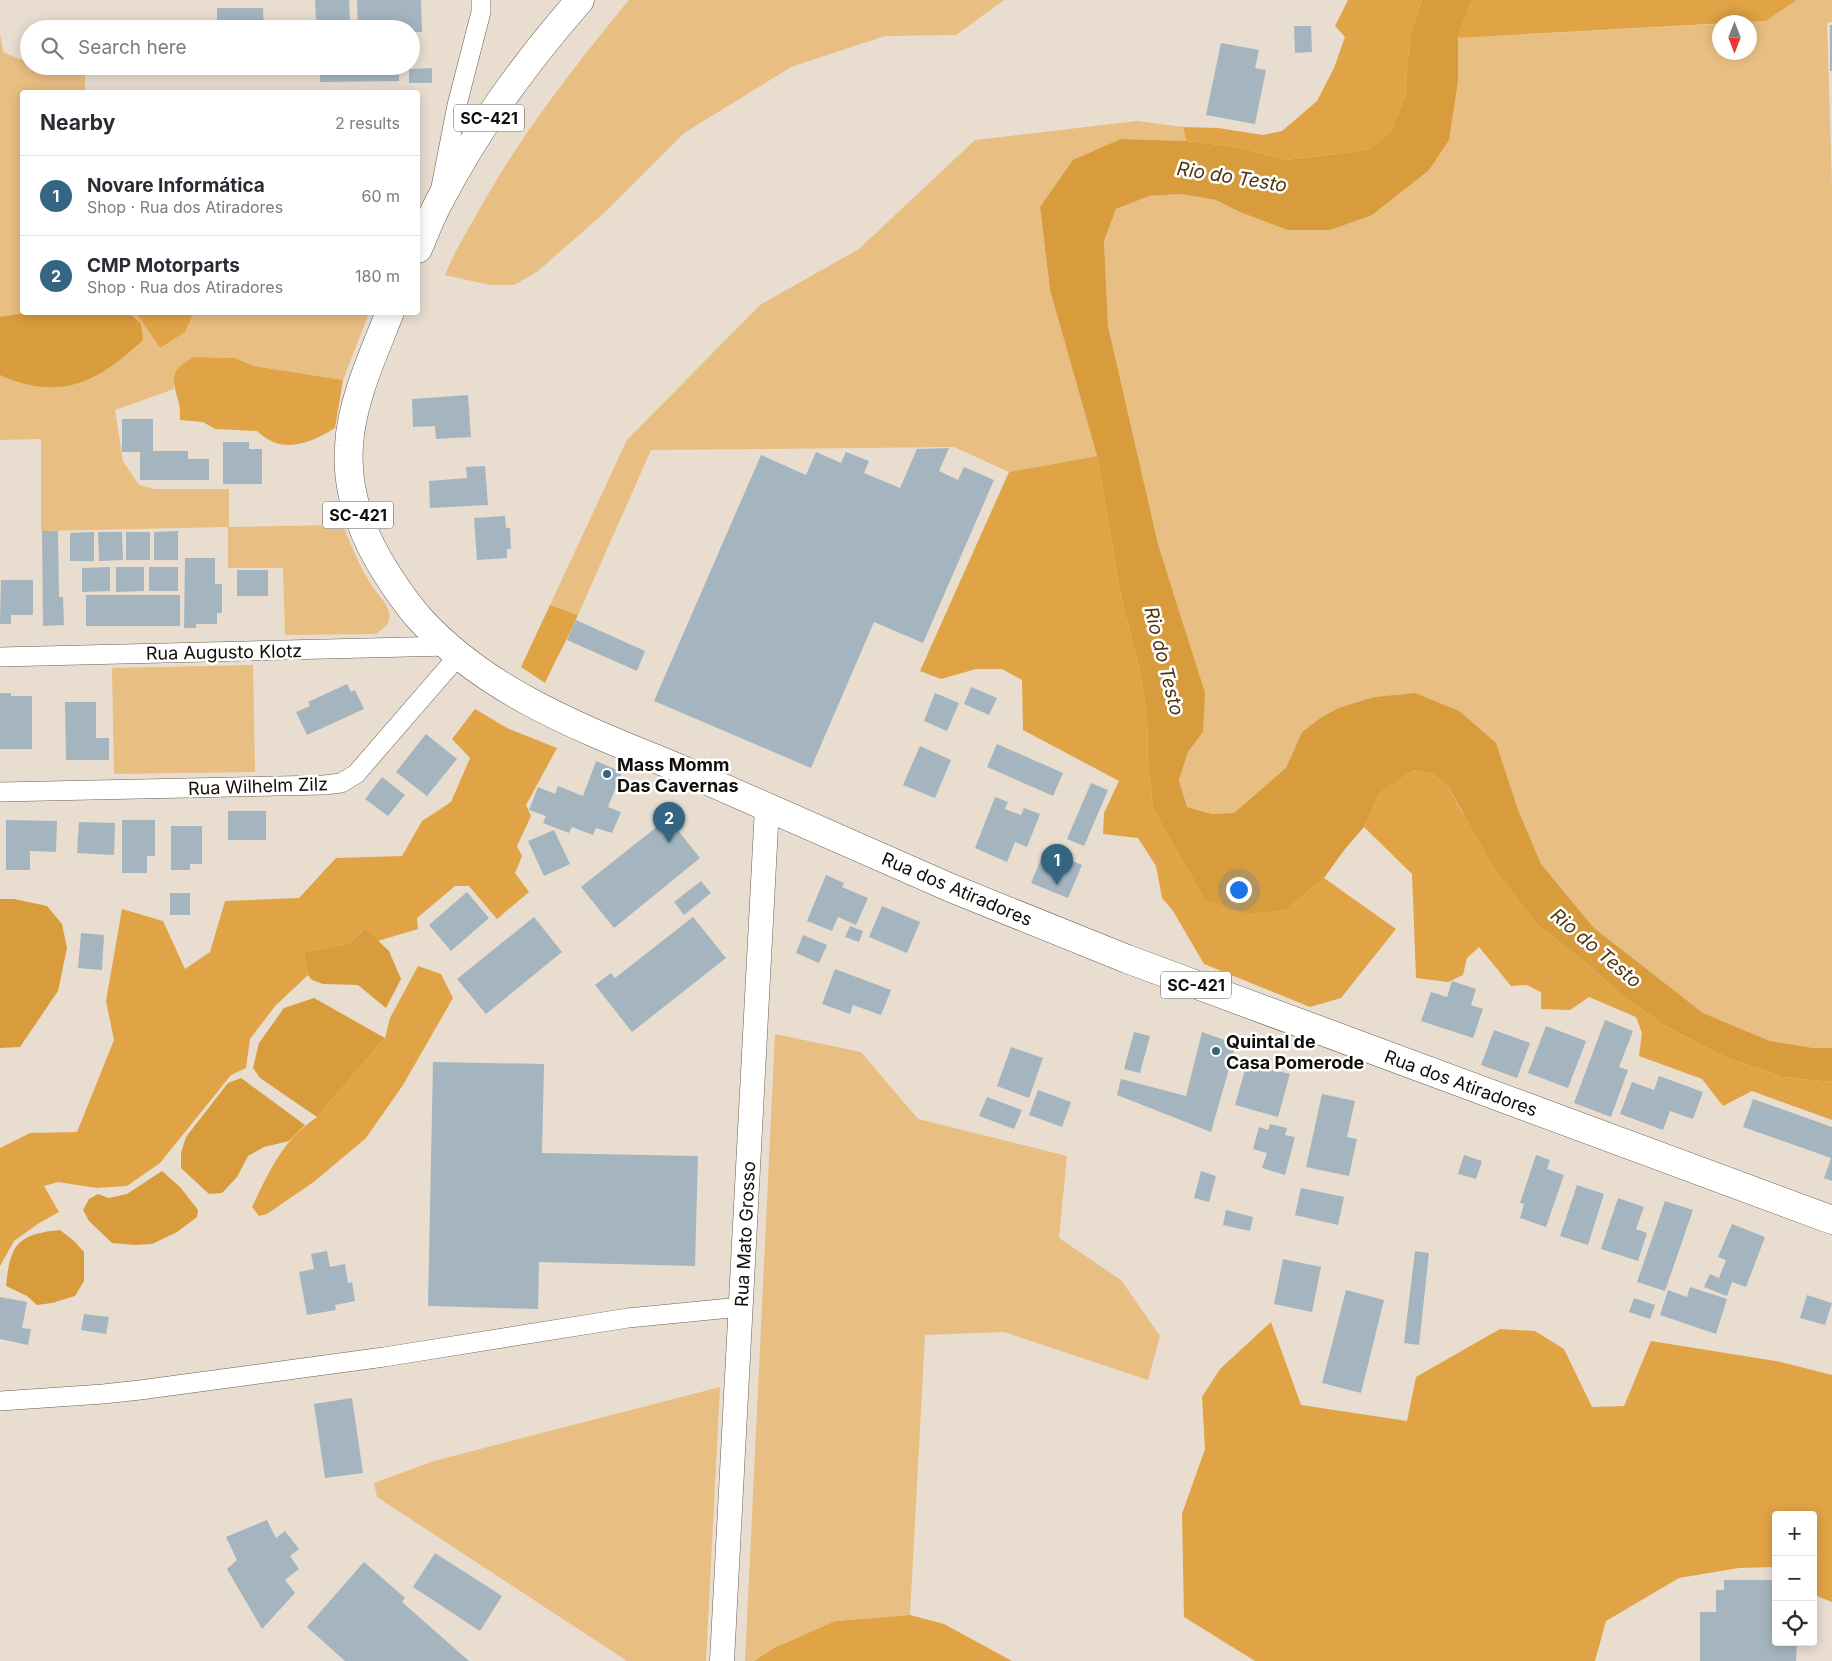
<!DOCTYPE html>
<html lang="en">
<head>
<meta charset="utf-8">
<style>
  :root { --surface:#fff; --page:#f7f7f7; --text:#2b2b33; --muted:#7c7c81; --line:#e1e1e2; --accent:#346683 }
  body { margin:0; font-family:Inter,sans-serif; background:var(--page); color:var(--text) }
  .controls { position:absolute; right:15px; bottom:15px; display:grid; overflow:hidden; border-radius:5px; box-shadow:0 2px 12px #0003 }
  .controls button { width:45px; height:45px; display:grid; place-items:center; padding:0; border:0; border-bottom:1px solid var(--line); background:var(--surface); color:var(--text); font:25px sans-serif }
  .compass { position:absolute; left:1712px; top:15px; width:45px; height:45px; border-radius:50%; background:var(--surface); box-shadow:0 2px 12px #0003; rotate:180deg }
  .you { position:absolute; left:1238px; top:889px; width:18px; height:18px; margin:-12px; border:4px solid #fff; border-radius:50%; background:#1a73e8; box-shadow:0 0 0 8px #1a73e833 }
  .badge { display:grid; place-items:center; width:32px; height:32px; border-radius:50%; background:var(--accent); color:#fff; font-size:16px; font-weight:700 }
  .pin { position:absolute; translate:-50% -41px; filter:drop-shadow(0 1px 2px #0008) }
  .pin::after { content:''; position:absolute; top:26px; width:18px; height:15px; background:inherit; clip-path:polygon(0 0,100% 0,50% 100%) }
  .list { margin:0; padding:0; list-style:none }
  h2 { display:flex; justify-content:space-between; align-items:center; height:65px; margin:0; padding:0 20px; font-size:21px }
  h2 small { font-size:16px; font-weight:400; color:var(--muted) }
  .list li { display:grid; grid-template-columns:32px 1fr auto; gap:15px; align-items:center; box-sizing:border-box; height:80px; padding:0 20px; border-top:1px solid var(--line) }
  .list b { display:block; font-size:19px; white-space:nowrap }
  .list p { margin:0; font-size:16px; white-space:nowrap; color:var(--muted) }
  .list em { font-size:16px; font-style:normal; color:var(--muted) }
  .icon { flex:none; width:28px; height:28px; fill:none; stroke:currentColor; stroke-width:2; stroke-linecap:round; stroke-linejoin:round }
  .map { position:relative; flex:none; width:1832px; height:1661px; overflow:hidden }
  .search { position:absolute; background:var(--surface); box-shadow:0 2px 12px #0003; left:20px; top:20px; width:400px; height:55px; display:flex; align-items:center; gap:12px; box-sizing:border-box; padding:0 18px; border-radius:28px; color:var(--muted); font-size:19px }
  .panel { position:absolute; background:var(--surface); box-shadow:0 2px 12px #0003; left:20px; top:90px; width:400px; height:225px; border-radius:5px }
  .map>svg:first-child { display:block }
  .green { fill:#e8be82 }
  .forest { fill:#e0a446 }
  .water { fill:#d89c3d }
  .building { fill:#a5b5bf }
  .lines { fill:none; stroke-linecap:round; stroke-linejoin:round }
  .minor-casing { stroke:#685f52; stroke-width:20 }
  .tertiary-casing { stroke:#685f52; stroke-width:25 }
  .primary-casing { stroke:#685f52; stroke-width:29 }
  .minor { stroke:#fff; stroke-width:19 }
  .tertiary { stroke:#fff; stroke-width:24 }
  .primary { stroke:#fff; stroke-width:28 }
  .poi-dot { fill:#346683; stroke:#fff; stroke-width:2 }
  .labels { text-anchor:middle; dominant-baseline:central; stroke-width:5; stroke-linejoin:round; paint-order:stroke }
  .shield { fill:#fff; stroke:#585653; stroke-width:1 }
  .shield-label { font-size:16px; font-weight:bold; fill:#110e09 }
  .street-label { font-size:18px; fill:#110e09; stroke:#fff }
  .poi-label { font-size:18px; font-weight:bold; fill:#110e09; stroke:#fff; text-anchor:start }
  .water-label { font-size:19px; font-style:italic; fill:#4e350d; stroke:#fff }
</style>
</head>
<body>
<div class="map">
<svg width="1832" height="1661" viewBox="0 0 1832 1661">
  <rect width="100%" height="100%" fill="#e8ddcf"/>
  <!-- green -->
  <g class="green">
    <path d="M629,0H1004L956,35L885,36L791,67L684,133L604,213L538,271L514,285H490L445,275C454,253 465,234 477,214C519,137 573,68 629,0Z"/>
    <polygon points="1797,0 1832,0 1832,22 1827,23 1832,187 1832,1048 1813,1048 1770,1041 1703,1013 1594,928 1541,864 1517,807 1415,693 1374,697 1338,708 1319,719 1302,732 1286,768 1234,813 1212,814 1187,807 1179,780 1188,752 1203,732 1184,626 1158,544 1108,326 1104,241 1116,209 1149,196 1181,194 1216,200 1240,212 1458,81 1458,38 1719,24 1720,52 1750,52 1750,22 1741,22 1766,21"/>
    <path d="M0,33L3,52L24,61L29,59V66H85V92H22V312L136,313L160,348L185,332L194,313H369L343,380L254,366L235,358L194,357L174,376V389L115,410L123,461L139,485L155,489H229V527L343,525C351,546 360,567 372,586C377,594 387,603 389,612C392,622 383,630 375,634L285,635L283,568H228V527L41,531V439L0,440Z"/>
    <polygon points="1137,121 1183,127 1186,141 1121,139 1040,207 1050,290 1097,456 1009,472 954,447 651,450 578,615 550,605 627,440 760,305 859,249 975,140"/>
    <polygon points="253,665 255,772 114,774 112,668"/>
    <polygon points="775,1034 861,1052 918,1119 1067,1156 1059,1238 1121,1280 1160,1336 1148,1380 1004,1332 925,1335 910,1615 835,1621 774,1648 754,1661 745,1661"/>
    <polygon points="720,1387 706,1661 627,1661 377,1497 374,1483 434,1461"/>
  </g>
  <!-- forest -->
  <g class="forest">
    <polygon points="1348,0 1422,0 1410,36 1405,96 1391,132 1368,150 1286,160 1237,147 1186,141 1183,127 1218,128 1263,135 1282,131 1317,101 1334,68 1345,37 1335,26"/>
    <polygon points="1473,0 1797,0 1766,21 1458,38 1469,6"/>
    <polygon points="136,313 194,313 185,332 160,348"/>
    <path d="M194,357L235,358L254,366L343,380L335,428C309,444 282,455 257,431L215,429L203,422L180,420C180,413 180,406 178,400C171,376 171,370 194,357Z"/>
    <polygon points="1097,456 1122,601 1141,675 1147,719 1148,762 1153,808 1177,848 1287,909 1324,878 1396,929 1341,998 1310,1007 1204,964 1173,911 1162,898 1156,866 1138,838 1103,834 1104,813 1119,781 1023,730 1022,680 1002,669 976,669 941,679 920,671 1009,472"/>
    <path d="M550,605L578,615C568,638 556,659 545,683L521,667Z"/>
    <polygon points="475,709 507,728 557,748 526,805 531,816 517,846 522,856 515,873 529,892 497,919 469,886 455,886 417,918 418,929 378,941 365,928 350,943 304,952 308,975 275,1006 250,1039 246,1068 231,1075 160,1163 127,1186 97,1188 58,1182 44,1186 59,1212 39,1223 14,1241 0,1266 0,1148 30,1133 77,1132 114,1040 106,1001 122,909 163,921 185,969 210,952 225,901 299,898 336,858 402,856 422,821 451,802 470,758 452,739"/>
    <polygon points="1414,770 1432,774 1447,785 1460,809 1539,926 1579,957 1625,998 1667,1027 1727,1058 1782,1077 1832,1082 1832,1120 1752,1091 1723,1106 1702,1079 1639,1056 1642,1033 1636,1017 1589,997 1570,1010 1541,1009 1541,992 1527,985 1511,986 1479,947 1467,958 1463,975 1448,982 1416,978 1412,874 1364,827 1380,793"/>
    <path d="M418,966L441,974L453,998L403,1085L366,1138L315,1181L267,1214L259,1216L252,1207C270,1170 282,1141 317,1117L385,1038L390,1018Z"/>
    <polygon points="1271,1322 1301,1405 1407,1421 1416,1377 1500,1329 1535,1331 1564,1349 1592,1407 1624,1406 1651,1341 1781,1362 1832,1375 1832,1602 1817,1596 1813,1589 1813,1515 1776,1515 1776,1567 1739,1568 1679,1578 1606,1621 1595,1661 1255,1661 1184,1617 1182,1514 1205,1449 1202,1397 1220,1369"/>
    <polygon points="910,1615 944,1624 1012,1661 754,1661 774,1648 835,1621"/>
  </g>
  <!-- water -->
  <g class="water">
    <polygon points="1422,0 1473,0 1469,6 1458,38 1458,81 1449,140 1429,170 1372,215 1330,230 1288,230 1240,212 1216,200 1181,194 1149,196 1116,209 1104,241 1108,326 1158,544 1205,693 1203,732 1188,752 1179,780 1187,807 1212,814 1234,813 1286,768 1302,732 1319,719 1338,708 1374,697 1415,693 1459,711 1496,743 1517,807 1541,864 1594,928 1703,1013 1770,1041 1813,1048 1832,1048 1832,1082 1782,1077 1727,1058 1667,1027 1625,998 1579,957 1539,926 1494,867 1447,785 1432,774 1414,770 1380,793 1364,827 1345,849 1324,878 1287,909 1247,914 1206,900 1153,808 1148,762 1147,719 1141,675 1122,601 1097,456 1050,290 1040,207 1073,160 1121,139 1186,141 1237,147 1286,160 1368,150 1391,132 1405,96 1410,36"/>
    <path d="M24,313H129L141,324L143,340C98,382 60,402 0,375V317Z"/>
    <polygon points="0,899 14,899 47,906 62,924 67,948 58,991 20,1047 0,1048"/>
    <polygon points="365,928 389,951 401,979 386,1008 358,985 323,984 312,980 308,975 304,952 350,943"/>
    <polygon points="314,998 385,1038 317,1117 260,1078 253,1068 259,1043 284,1008"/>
    <polygon points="241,1078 305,1125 289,1141 264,1147 248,1156 237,1177 222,1193 209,1194 181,1168 181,1153 186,1137 228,1083"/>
    <polygon points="162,1171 180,1187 198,1210 197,1217 177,1232 152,1244 135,1245 112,1243 89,1221 83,1210 89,1199 98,1194 109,1198 127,1194"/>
    <path d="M60,1230L74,1241L84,1252V1281L75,1296L52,1303L37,1305L27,1296L6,1286C10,1245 17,1234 60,1230Z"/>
  </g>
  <!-- building -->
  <g class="building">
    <polygon points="315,0 349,0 350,20 316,21"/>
    <polygon points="357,0 421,0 422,32 411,32 411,29 384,29 384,26 358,27"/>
    <polygon points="217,8 263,8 264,29 217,29"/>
    <polygon points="211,20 211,29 162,29 162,22"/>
    <polygon points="141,21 141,29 76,29 76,22"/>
    <polygon points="315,22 315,29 285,29 285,23"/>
    <rect x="1830" y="25" width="2" height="46"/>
    <polygon points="1294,26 1311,26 1312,52 1295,53"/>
    <polygon points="1221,43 1259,50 1255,68 1266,70 1255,124 1206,115"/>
    <polygon points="320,66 399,66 399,81 320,82"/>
    <polygon points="432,68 432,83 409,83 409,69"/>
    <polygon points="468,395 471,437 436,439 435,426 413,427 412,399"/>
    <polygon points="122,419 153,419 153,451 188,451 188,459 209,459 209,480 140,480 140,452 122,452"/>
    <polygon points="223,442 249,442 249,449 262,449 262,484 223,484"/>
    <polygon points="949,448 939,471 958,480 964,467 994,480 923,643 874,622 811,768 654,701 761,455 806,475 816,452 841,463 846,452 869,461 864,473 900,488 917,449"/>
    <polygon points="485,466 488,505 430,508 429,481 467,478 466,467"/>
    <polygon points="505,516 506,528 510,528 511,549 507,549 507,558 477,560 474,518"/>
    <polygon points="42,531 58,531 59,597 63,597 64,625 43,626"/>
    <polygon points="178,531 178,560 154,560 154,532"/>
    <polygon points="94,532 94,561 70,561 70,533"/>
    <polygon points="98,532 122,532 123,560 99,561"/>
    <rect x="126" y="532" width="24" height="28"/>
    <polygon points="185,558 215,558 215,584 222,584 222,613 217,613 217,624 196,624 196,628 184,628"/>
    <polygon points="110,567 110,591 82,592 82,568"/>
    <polygon points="116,567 144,567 144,591 116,592"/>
    <rect x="149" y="567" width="29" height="24"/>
    <rect x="237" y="570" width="31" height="26"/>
    <polygon points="1,580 33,580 33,615 11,615 11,624 0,624"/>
    <rect x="86" y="595" width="94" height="31"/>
    <polygon points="576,620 645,651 637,671 567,640"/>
    <polygon points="347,684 351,692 355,690 364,709 307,735 296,712 310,706 308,702"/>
    <polygon points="971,687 997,698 989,715 964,704"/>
    <polygon points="0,693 11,693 11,696 32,696 32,749 0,749"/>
    <polygon points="935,693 959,703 947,731 924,721"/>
    <polygon points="65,702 96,702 96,738 109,738 109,760 66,760"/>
    <polygon points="426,734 457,759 427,796 396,772"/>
    <polygon points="997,744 1063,773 1053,796 987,767"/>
    <polygon points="920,746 951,760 935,798 903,785"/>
    <polygon points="596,761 622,772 608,807 621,812 612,833 596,828 593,835 572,827 569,833 543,823 546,816 529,810 538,787 555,794 558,786 583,796"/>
    <polygon points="382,777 405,795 388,816 365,799"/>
    <polygon points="1091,783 1108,790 1084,846 1067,839"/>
    <polygon points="995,797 1008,802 1005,809 1021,815 1024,808 1040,814 1027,847 1015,842 1007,862 975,848"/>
    <rect x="228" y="811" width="38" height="29"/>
    <polygon points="668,818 700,858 614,928 581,887"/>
    <polygon points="6,820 57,821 56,852 30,851 30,870 6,870"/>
    <polygon points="122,820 155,820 155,856 147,856 147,873 122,873"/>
    <polygon points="79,822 115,823 114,855 77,853"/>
    <polygon points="171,826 202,826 202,864 190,864 190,870 171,870"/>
    <polygon points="554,830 570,864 544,876 528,841"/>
    <polygon points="1045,850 1082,865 1068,898 1031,883"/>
    <polygon points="826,875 844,883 842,887 868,898 856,925 838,917 832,931 807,921"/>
    <polygon points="701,881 711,893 684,915 674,902"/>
    <polygon points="467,892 489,918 451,951 429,925"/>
    <rect x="170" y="893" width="20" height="22"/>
    <polygon points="882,906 920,922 907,953 869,937"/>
    <polygon points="534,917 562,952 486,1014 457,979"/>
    <polygon points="693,917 726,958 632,1032 595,985 611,973 615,978"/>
    <polygon points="850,926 863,931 859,942 845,937"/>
    <polygon points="81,933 104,935 102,970 78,968"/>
    <polygon points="803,935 827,945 819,963 796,953"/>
    <polygon points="835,969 891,990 881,1015 853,1005 850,1014 822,1004"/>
    <polygon points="1452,981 1476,989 1471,1005 1483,1009 1473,1038 1421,1021 1431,992 1447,997"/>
    <polygon points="1605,1020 1633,1031 1619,1067 1628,1070 1611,1117 1574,1103"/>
    <polygon points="1546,1026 1586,1041 1568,1088 1528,1073"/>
    <polygon points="1494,1030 1530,1043 1517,1078 1481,1065"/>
    <polygon points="1134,1032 1150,1036 1140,1073 1124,1069"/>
    <polygon points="1202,1032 1236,1044 1211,1132 1117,1095 1121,1079 1186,1096"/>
    <polygon points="1011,1047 1043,1058 1029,1098 997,1086"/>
    <polygon points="433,1062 544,1064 542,1153 698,1156 695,1266 539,1262 538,1309 428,1306"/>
    <polygon points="1247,1063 1290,1074 1278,1117 1235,1105"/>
    <polygon points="1659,1076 1703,1092 1693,1119 1670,1111 1663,1130 1620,1114 1632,1082 1654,1090"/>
    <polygon points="1038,1090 1071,1102 1062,1127 1029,1115"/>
    <polygon points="1322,1094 1355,1101 1347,1137 1357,1139 1349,1176 1306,1167"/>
    <polygon points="987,1097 1022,1110 1014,1129 979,1116"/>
    <polygon points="1753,1099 1832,1127 1832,1181 1824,1178 1831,1158 1743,1127"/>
    <polygon points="1270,1124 1287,1128 1285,1135 1295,1137 1285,1175 1262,1168 1267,1153 1253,1149 1259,1127 1268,1130"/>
    <polygon points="1464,1155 1482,1161 1476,1179 1458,1174"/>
    <polygon points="1536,1155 1550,1160 1547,1169 1564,1175 1546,1227 1520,1218 1524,1204 1520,1203"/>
    <polygon points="1201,1171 1216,1176 1209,1202 1194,1198"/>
    <polygon points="1577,1185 1604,1194 1588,1245 1560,1236"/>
    <polygon points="1301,1188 1344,1197 1338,1225 1295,1215"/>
    <polygon points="1618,1198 1644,1207 1636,1229 1647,1233 1638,1261 1601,1249"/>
    <polygon points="1665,1201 1693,1210 1665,1291 1637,1282"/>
    <polygon points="1226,1210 1253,1217 1250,1231 1223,1225"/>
    <polygon points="1732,1224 1765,1237 1746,1287 1732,1282 1727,1296 1704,1287 1710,1274 1719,1278 1726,1260 1718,1257"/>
    <polygon points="327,1251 330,1267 345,1264 348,1283 352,1282 355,1301 335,1305 336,1310 307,1315 299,1272 314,1269 311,1254"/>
    <polygon points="1415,1251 1429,1253 1419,1345 1404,1343"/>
    <polygon points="1283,1259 1321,1267 1312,1312 1274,1304"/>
    <polygon points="1690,1287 1727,1299 1716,1334 1660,1315 1668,1290 1687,1297"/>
    <polygon points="1346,1290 1384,1300 1361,1393 1322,1383"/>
    <polygon points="1807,1295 1832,1303 1825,1325 1800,1318"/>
    <polygon points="0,1297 27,1302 22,1328 31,1329 28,1345 0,1339"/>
    <polygon points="1634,1298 1655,1305 1650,1319 1629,1312"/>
    <polygon points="84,1314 109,1317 106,1334 81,1330"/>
    <polygon points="352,1398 363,1473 325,1478 314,1404"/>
    <polygon points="267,1520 276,1538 285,1531 299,1549 290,1556 299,1569 285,1580 295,1593 262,1629 227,1569 237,1560 226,1537"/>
    <polygon points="435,1553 502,1596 480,1631 413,1587"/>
    <polygon points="364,1562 405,1598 402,1602 469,1661 345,1661 307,1627"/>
    <polygon points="1724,1580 1776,1580 1776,1642 1797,1642 1796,1661 1700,1661 1700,1612 1716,1612 1716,1590 1724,1590"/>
  </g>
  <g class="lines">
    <!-- minor casing -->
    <g class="minor-casing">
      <g id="minor">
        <polyline points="441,187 457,105 481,12 481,0"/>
        <polyline points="0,657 449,646"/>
        <polyline points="0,792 324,785 341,783 356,774 459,655"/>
        <polyline points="0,1401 103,1394 140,1390 384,1357 628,1318 741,1307"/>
      </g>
    </g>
    <!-- tertiary casing -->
    <g class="tertiary-casing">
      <polyline id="tertiary" points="722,1661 767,807"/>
    </g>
    <!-- primary casing -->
    <g class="primary-casing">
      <g id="primary">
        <path d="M418,249C425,233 431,216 440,200C477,128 526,62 580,0"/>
        <path d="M390,312C374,353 351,402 349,446C346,486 359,526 379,561C391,581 404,601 420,619C488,694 586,730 676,767L951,888L1127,959L1832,1220"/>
      </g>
    </g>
    <!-- minor -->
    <use href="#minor" class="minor"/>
    <!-- tertiary -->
    <use href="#tertiary" class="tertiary"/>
    <!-- primary -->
    <use href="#primary" class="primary"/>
  </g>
  <!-- markers -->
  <g class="poi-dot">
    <circle cx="607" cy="774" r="5"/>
    <circle cx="1216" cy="1051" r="5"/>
  </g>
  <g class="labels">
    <!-- shield labels -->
    <g class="shield">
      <rect x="454" y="104.5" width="70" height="27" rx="4"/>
      <rect x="323" y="501.5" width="70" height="27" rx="4"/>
      <rect x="1161" y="971.5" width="70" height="27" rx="4"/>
    </g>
    <g class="shield-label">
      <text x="489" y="118">SC-421</text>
      <text x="358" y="515">SC-421</text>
      <text x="1196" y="985">SC-421</text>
    </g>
    <!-- street labels -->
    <g class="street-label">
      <text transform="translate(224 652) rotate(-1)">Rua Augusto Klotz</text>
      <text transform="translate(258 786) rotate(-2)">Rua Wilhelm Zilz</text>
      <text transform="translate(957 889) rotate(23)">Rua dos Atiradores</text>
      <text transform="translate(1461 1083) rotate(20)">Rua dos Atiradores</text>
      <text transform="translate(745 1234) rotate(-87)">Rua Mato Grosso</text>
    </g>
    <!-- poi labels -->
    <g class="poi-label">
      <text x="617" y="764">Mass Momm<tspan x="617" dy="21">Das Cavernas</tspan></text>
      <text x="1226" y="1041">Quintal de<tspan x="1226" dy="21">Casa Pomerode</tspan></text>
    </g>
    <!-- water labels -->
    <g class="water-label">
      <text transform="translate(1232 177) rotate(9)">Rio do Testo</text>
      <text transform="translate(1164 661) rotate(76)">Rio do Testo</text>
      <text transform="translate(1596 948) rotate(40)">Rio do Testo</text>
    </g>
  </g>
</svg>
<div class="controls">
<button>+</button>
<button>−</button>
<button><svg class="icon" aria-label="locate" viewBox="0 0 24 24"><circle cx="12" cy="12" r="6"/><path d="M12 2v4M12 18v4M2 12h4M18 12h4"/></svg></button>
</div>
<svg class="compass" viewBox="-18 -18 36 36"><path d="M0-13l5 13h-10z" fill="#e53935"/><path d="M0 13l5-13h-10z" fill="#7c7c81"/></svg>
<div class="you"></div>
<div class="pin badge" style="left:1057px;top:885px">1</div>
<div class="pin badge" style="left:669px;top:843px">2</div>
<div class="search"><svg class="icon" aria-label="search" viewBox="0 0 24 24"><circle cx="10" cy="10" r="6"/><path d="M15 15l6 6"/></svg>Search here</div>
<section class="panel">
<h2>Nearby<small>2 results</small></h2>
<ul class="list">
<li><span class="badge">1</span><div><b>Novare Informática</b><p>Shop · Rua dos Atiradores</p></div><em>60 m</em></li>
<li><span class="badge">2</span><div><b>CMP Motorparts</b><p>Shop · Rua dos Atiradores</p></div><em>180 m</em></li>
</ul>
</section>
</div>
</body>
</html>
